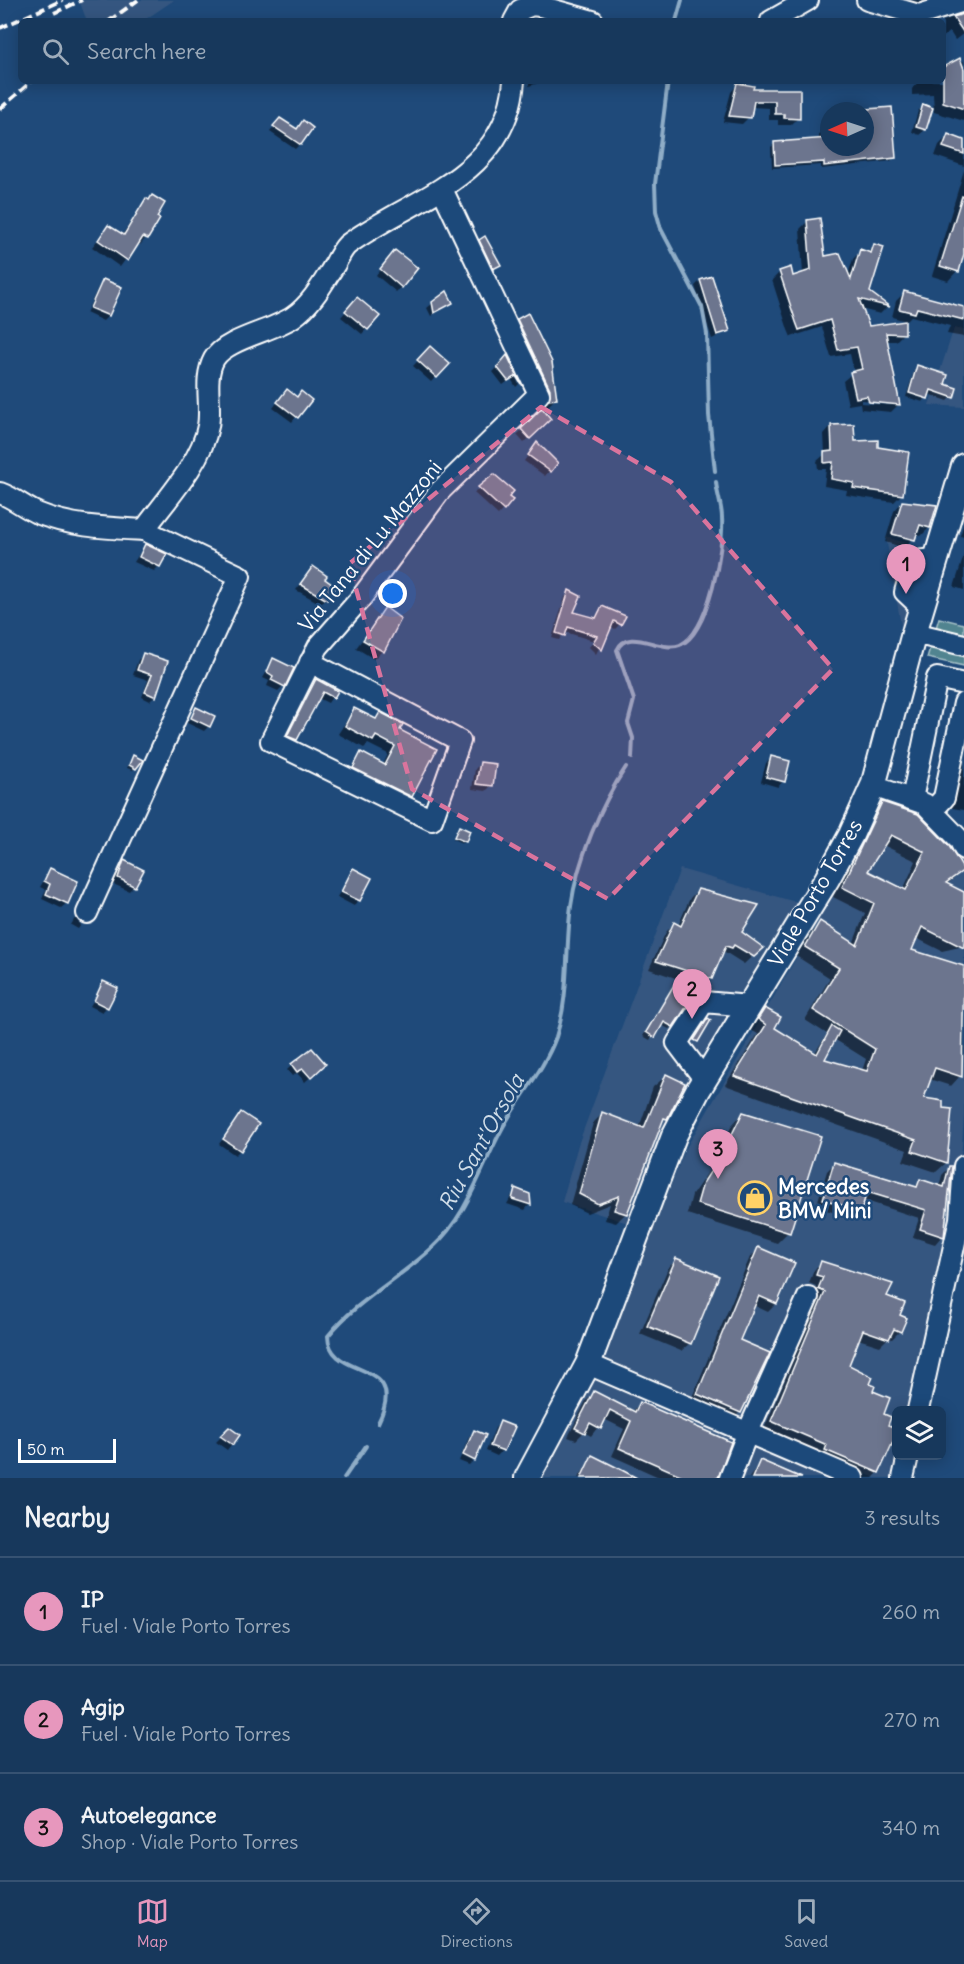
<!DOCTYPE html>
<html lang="en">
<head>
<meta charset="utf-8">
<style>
  :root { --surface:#17385c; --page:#203f62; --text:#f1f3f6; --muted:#9eacbb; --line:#365272; --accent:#e797bd }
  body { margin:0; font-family:Delius,sans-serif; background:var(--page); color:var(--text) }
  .controls { position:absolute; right:18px; bottom:18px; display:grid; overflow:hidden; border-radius:9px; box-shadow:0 3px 15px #0003 }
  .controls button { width:54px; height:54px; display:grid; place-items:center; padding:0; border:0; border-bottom:2px solid var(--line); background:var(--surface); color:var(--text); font:30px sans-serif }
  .compass { position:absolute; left:820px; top:102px; width:54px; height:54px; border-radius:50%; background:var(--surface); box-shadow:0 3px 15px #0003; rotate:267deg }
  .scale { position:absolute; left:18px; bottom:15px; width:98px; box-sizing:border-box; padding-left:6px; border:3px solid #fff; border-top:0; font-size:16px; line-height:21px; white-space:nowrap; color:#fff; -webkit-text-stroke:4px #1f4a7a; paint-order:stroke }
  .you { position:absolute; left:393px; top:594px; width:21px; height:21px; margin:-15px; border:4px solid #fff; border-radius:50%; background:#1a73e8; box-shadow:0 0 0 9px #1a73e833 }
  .badge { display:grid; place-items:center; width:39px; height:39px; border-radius:50%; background:var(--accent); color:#111; font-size:20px; font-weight:700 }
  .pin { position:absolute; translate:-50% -50px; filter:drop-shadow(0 2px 3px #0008) }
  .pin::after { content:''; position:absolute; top:32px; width:21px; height:18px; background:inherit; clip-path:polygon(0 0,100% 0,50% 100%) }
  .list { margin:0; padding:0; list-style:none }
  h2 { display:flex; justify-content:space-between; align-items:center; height:78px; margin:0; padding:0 24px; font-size:26px }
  h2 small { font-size:20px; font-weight:400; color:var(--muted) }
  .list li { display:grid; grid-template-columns:39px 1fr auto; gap:18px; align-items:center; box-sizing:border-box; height:108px; padding:0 24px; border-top:2px solid var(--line) }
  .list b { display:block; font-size:22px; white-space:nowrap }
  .list p { margin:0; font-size:20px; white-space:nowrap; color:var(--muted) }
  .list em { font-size:20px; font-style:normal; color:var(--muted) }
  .icon { flex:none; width:33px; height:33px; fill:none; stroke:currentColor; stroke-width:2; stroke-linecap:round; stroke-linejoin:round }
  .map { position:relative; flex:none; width:964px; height:1478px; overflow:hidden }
  .search { position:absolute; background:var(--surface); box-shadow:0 3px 15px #0003; left:18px; right:18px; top:18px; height:66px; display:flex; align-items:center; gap:15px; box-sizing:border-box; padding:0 21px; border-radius:9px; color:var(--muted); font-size:22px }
  .sheet { height:402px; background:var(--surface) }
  nav { display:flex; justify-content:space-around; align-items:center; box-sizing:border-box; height:84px; border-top:2px solid var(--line); background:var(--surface); font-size:16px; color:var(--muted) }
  nav a { display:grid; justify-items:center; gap:3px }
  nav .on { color:var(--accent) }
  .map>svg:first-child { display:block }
  .built { fill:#365780 }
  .green { fill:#518490; stroke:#a8c2c8; stroke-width:1.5 }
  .shadow { fill:#0007; fill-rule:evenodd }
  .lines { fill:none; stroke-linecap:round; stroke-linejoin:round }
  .stream { stroke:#8fadc7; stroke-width:4 }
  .building { fill:#6c748e; stroke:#fff; stroke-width:1.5; fill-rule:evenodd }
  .minor-casing { stroke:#fff; stroke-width:24 }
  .major-casing { stroke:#fff; stroke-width:28 }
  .minor { stroke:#1f4a7a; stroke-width:20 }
  .major { stroke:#1f4a7a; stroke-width:24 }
  .rail { stroke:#fff; stroke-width:4; stroke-dasharray:9 4.5; stroke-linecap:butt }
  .marked { fill:#da749d; fill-opacity:0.2; stroke:#da749d; stroke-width:4.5; stroke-dasharray:12 8; stroke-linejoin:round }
  .labels { text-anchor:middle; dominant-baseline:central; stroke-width:5; stroke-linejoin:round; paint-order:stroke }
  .street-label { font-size:21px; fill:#fff; stroke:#1f4a7a }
  .poi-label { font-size:21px; font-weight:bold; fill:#fff; stroke:#1f4a7a; text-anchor:start }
  .water-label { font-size:22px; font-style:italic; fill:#d0dde8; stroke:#1f4a7a }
</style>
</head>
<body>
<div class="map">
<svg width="964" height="1478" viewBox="0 0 964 1478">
  <rect width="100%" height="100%" fill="#1f4a7a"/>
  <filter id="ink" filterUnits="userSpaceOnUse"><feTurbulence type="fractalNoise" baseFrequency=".0167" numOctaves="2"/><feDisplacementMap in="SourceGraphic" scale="12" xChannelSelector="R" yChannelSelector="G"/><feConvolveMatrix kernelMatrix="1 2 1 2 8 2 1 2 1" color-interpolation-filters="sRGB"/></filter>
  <g filter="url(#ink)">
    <!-- built -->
    <g class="built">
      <polygon points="79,0 174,0 143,21 87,21"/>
      <polygon points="954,328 964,330 964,407 929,405"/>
      <polygon points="886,537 929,550 903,637"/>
      <polygon points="876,792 922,809 955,843 964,867 964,1116 957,1217 914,1410 896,1410 896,1456 904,1456 898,1478 875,1478 601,1361 685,1150 837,888"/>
      <polygon points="680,869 799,903 631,1224 562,1202 578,1145"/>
      <polygon points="594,1376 835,1478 536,1478"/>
    </g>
    <!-- green -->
    <polygon class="green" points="939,618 964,624 964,666 927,658"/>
    <!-- shadow -->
    <g class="shadow">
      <polygon points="894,0 942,0 910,10"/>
      <polygon points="964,13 964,33 955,40 950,32 943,37 943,21"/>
      <polygon points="964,61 964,121 934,112 933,94 912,95 912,89 919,81 943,81 943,68"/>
      <polygon points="529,81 544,81 529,86"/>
      <polygon points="737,85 752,90 798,91 798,118 791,125 778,125 778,120 769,120 769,108 751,107 749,117 742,124 723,122 731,92"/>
      <polygon points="924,106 925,130 919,135 912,132 918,111"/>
      <polygon points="868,110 894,157 891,161 821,169 821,165 772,168 771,147 775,143 819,140 819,135 823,131 829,131 829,147 865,147 865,113"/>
      <polygon points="303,122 300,144 295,149 270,132 275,125 296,130"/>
      <polygon points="948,136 964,141 964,166 935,156 939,145"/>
      <polygon points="964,170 964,249 957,271 948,281 932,276"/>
      <polygon points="146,200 158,219 146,238 140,245 137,244 120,267 92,247 108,227 122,235"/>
      <path d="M808,221L824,258L848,275L853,259L861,251L867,253L875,245L868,292L887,307L880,314L861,309L868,328L904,333L896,341H886L899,404L891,412L861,409L860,403L848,405L843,381L854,372L850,354L831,357L822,327L791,337L788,330L772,280L780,272L792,278L803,274L800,229ZM861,400L891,402V405L861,403Z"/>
      <polygon points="480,241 499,265 488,273 475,246"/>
      <polygon points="390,257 401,287 396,292 376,275"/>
      <polygon points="104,281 120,288 108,316 103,321 86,313 99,286"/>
      <polygon points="700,281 728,331 712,339 695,286"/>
      <polygon points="904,293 964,309 964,337 947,334 950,326 911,316 906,321 892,317 896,301"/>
      <polygon points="451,302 431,316 427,308 433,303"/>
      <polygon points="352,304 378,316 362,334 341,317"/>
      <polygon points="518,321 555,399 548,406 542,407 543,397 511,328"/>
      <polygon points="430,348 448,364 431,382 413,366"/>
      <polygon points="507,358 519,384 516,387 511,379 503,385 493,372"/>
      <polygon points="918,367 952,397 948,401 928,394 923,402 906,397 914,371"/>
      <polygon points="282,396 310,400 292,422 273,408"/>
      <polygon points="542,410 549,419 524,443 517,435"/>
      <polygon points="831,426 854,442 876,448 901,495 894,502 846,495 847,490 824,486 826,469 818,469 817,461 825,454 824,434"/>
      <polygon points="532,450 556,463 545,476 524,461"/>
      <polygon points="494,476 511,501 498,515 474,493"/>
      <polygon points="902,502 929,528 921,536 915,534 905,548 885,542 894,511"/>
      <polygon points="964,523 964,537 960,536"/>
      <polygon points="145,545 159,566 154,571 134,562"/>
      <polygon points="964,555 964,590 954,587"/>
      <polygon points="309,573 323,579 326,599 321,604 296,590"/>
      <polygon points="569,592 572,613 594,619 602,607 620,624 615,629 610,626 596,654 589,647 594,641 565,632 559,640 552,638 565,597"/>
      <polygon points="385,609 382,651 374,659 356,648"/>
      <polygon points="143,655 166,662 155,696 150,701 142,697 148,680 133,675 138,660"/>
      <polygon points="274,660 283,686 278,691 267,686 269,681 263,678"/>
      <polygon points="316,680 336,691 328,703 318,698 290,745 283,741"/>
      <polygon points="196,709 209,726 204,731 187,723"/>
      <polygon points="354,709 374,720 380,714 398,731 411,796 403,804 346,776 361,754 383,765 388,754 368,744 364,748 338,734"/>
      <polygon points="964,736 964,810 947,807"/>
      <polygon points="133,757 141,761 133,770 127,768"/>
      <polygon points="772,758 783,781 778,787 761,782 766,763"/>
      <polygon points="480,764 491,786 486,791 472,789 475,769"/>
      <path d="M882,803L963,871L946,885L964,893V946L942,951L916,938L910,951L964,968V1050L960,1076L951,1086L929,1079L922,1100L946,1163L936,1172L903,1161L907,1150L725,1085L758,1034L749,1029L765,1010L773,1028L814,1054L827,1034L805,1020L830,978L796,956L811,933L820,923L853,944L865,913L833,897L872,813ZM883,845L916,861L903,890L866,871ZM834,1039L866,1059L862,1071L823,1060Z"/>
      <polygon points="459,828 465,841 462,843 453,839"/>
      <polygon points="124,862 134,886 129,891 113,884 119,867"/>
      <polygon points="50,870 67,903 61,908 42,899 46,890 40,887"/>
      <polygon points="353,870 370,879 354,906 337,897"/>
      <polygon points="698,890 740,933 761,948 744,964 725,952 721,955 711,978 702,987 649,969 666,932 674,924 678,926 690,898"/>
      <polygon points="75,918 81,925 78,929 71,925"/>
      <polygon points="104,983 107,1007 102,1012 90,1006"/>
      <polygon points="672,988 675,1000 672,1026 669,1029 661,1025 650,1040 643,1036"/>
      <polygon points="324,1064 305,1082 297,1073 292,1076 287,1070 292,1065"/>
      <polygon points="666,1076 665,1118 660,1123 626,1213 616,1223 605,1220 610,1204 587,1213 570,1205 593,1123 603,1113 639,1128 653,1087"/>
      <polygon points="743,1113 788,1232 777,1243 687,1214 692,1195 713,1165 732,1125"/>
      <polygon points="241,1114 240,1150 235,1155 219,1144"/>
      <polygon points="835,1163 914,1188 920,1181 939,1187 942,1175 950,1167 942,1236 935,1244 913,1237 919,1218 863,1200 860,1210 852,1218 816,1207 827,1171"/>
      <polygon points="515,1190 529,1195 529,1205 525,1210 507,1204"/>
      <polygon points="759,1249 776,1304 768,1312 753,1305 738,1341 768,1354 740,1412 731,1421 690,1402 750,1257"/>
      <polygon points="676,1260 690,1343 681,1351 640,1334 668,1268"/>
      <polygon points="822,1262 885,1297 898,1316 900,1331 892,1339 888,1338 880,1346 858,1339 847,1366 868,1385 886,1425 896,1430 878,1473 873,1478 864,1478 818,1458 820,1454 764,1429 818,1301 811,1298 816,1286 809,1283 814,1270"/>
      <polygon points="594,1393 632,1412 640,1403 717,1478 661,1478 612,1456 624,1429 604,1419 591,1436 584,1432 576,1440 568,1437 586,1401"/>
      <polygon points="500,1423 503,1450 497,1456 486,1451 495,1428"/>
      <polygon points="229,1429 238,1436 227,1450 216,1442"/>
      <polygon points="474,1431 474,1460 469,1465 459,1461 469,1437"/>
      <polygon points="593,1457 634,1478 578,1478"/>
      <polygon points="760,1462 793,1478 749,1478"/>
    </g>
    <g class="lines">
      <!-- stream -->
      <g class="stream">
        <polyline points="676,21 682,0"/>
        <polyline points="668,81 655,184 656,211 661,229 702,307 707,334 709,415 715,471"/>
        <path d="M632,758L633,738L628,723L634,700L617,650C628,626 661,653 680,645C709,633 724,547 722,518C722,506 717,494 716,482"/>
        <path d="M378,1423C411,1357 329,1381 328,1336C357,1300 399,1279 432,1248C469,1214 480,1169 503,1127C520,1096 544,1070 556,1037C570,995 565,949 571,906C577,862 601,804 626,767"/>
        <polyline points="344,1478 366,1446"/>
      </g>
    </g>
    <!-- building -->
    <g class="building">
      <polygon points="964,14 964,33 953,17"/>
      <polygon points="960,58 964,69 964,109 943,102 943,67"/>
      <polygon points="737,83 754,86 753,89 800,89 800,119 784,118 784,114 775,114 775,101 754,101 751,118 729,116"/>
      <polygon points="923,104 933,108 926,130 916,127"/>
      <polygon points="892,107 896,158 824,166 824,162 775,165 774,142 829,138 829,147 865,147 867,109"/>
      <polygon points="280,118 297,129 303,120 313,128 301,145 273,126"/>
      <polygon points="948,134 964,140 964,154 943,147"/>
      <polygon points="152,195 165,203 157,217 160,219 148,239 143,237 128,261 98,240 108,225 124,235 146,198 149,200"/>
      <polygon points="962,196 964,197 964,254 959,272 940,266"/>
      <polygon points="820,218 825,256 840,253 851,279 860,249 871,253 874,244 884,247 870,292 890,307 859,299 869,326 905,321 905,334 886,333 900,405 869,402 867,396 856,398 850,372 862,369 857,347 838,350 830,320 799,330 796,322 779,271 791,267 793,276 811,270 807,220"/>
      <polygon points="485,236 501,265 493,269 479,240"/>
      <polygon points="395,250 418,268 402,288 380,269"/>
      <polygon points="712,276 730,331 717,335 700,280"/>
      <polygon points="103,279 122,287 109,316 90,308"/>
      <polygon points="447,291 453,303 434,313 432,302"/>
      <polygon points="904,291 964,307 964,320 917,308 915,313 899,309"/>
      <polygon points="357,297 380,316 368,330 345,311"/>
      <polygon points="528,313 552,362 557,399 549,400 550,389 517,319"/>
      <polygon points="430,346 450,364 437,378 417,360"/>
      <polygon points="507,355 521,384 516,376 508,381 497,367"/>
      <polygon points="917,365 948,375 945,384 957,388 954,398 931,390 928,399 909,393"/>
      <polygon points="287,389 297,397 301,391 312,400 298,418 277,402"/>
      <polygon points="542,408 551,419 530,439 521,429"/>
      <polygon points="854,424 855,441 878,440 878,447 909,452 903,495 853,488 854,483 831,479 833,462 824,463 824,452 832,451 831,425"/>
      <polygon points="537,442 558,463 551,472 528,455"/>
      <polygon points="494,474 514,491 509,497 513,500 504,511 478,487"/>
      <polygon points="902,501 937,505 930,528 920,525 915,540 892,534"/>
      <polygon points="145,544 167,554 160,567 139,557"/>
      <polygon points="313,566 327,576 325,579 336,587 327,600 300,584"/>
      <polygon points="569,590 581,596 574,612 596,618 602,606 626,616 621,625 614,621 602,650 593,642 597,636 568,627 565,636 556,633"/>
      <polygon points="385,607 401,619 384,652 363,640"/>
      <polygon points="143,653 168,661 156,697 145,692 152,675 137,670"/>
      <polygon points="273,658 294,668 285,687 271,680 273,676 267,672"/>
      <polygon points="316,679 338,691 334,698 323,692 297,740 287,736"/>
      <polygon points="196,707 215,716 210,727 191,718"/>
      <polygon points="354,708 376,719 380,712 403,724 400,730 437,749 412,797 353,768 361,752 385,765 395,746 376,736 373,741 345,726"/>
      <polygon points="133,755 143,760 136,769 129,765"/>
      <polygon points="771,756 790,761 785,782 766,777"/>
      <polygon points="480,762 496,764 493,786 476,784"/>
      <path d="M882,802L918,814L949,846L964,870L946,883L964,892V948L922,927L912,950L964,966L962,1077L935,1068L924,1098L943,1101V1108L952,1109L947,1163L912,1151L916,1140L734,1076L766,1025L758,1019L765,1008L781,1017L775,1028L817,1054L832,1026L840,1031L825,1059L867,1071L875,1049L813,1010L839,968L805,947L820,921L857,945L874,903L842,887ZM891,835L925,852L906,890L868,871Z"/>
      <polygon points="459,826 470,831 466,842 454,837"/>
      <polygon points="124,860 144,870 135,887 118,878"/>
      <polygon points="50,868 78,881 68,904 46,894 50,884 44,881"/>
      <polygon points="353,868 372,878 360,901 341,892"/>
      <polygon points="698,889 759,905 742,932 764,948 754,957 734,945 732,948 726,946 712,979 656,961 674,922 681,926"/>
      <polygon points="103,981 118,988 108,1008 94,1001"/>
      <polygon points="675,983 684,989 678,1000 687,1006 673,1027 664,1022 655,1038 646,1032"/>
      <polygon points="708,1018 711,1020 698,1042 694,1040"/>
      <polygon points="312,1048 326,1064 311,1078 303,1069 297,1072 291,1064"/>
      <polygon points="666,1074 685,1083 667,1119 664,1118 627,1214 614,1210 619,1196 598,1204 579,1194 602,1112 644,1128"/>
      <polygon points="241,1112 259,1124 241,1151 223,1139"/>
      <polygon points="743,1112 821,1136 790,1233 697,1204 703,1183 723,1152"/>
      <polygon points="834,1162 917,1187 920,1179 944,1187 949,1166 952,1166 944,1237 920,1229 926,1210 867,1192 861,1211 823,1199"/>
      <polygon points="515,1188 530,1194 531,1205 512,1199"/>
      <polygon points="758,1247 795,1263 777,1304 759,1296 740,1340 770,1353 741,1413 697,1394"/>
      <polygon points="676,1258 719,1276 691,1344 647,1326"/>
      <polygon points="821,1261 893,1284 887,1296 905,1303 900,1315 907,1318 901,1332 894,1329 889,1339 863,1330 849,1365 873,1377 870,1384 875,1386 873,1391 890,1398 884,1414 891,1417 888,1425 897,1428 897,1433 879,1473 825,1450 827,1445 771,1421 825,1292 818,1289 823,1277 816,1275"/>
      <polygon points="594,1391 635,1412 640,1402 731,1442 718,1478 687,1478 619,1448 631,1421 610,1410 601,1429 590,1423 585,1433 575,1428"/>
      <polygon points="500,1421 515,1427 504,1451 490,1446"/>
      <polygon points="229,1427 240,1435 233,1445 220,1436"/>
      <polygon points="474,1430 486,1435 475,1461 463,1455"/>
      <polygon points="592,1455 616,1467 637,1478 581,1478"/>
      <polygon points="760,1460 802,1478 752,1478"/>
    </g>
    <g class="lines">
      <!-- minor casing -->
      <g class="minor-casing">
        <g id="minor">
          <polyline points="867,0 919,15 964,1"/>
          <polyline points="514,21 520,10 532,5 540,6 593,21"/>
          <polyline points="771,21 808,0"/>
          <path d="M0,493C14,498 24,507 37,513C71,527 108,528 144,530"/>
          <polyline points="922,608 905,592 914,561 936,559"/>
          <polyline points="914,633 964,645"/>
          <polyline points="310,662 460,741 432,820 271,741 318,647 361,598 440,491 539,394 442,189"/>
          <polyline points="873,786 925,804 959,839 964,849"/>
          <polyline points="912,799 937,678 964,684"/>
          <polyline points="932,811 944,798 964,703"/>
          <path d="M87,913L240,576L144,530C165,501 202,462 208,426C212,405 203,379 214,359C225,339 273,331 293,317C312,304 323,283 335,264C338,258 342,250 347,245C411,198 507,177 514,81"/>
          <polyline points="705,1080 677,1043 704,1002 749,1006"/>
          <polyline points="588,1364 853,1478"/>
          <polyline points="918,1410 960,1219 964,1166"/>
          <polyline points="730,1478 747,1434 808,1297"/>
          <polyline points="903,1478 908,1456"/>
        </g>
      </g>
      <!-- major casing -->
      <g class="major-casing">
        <polyline id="major" points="527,1478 588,1364 674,1136 698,1090 827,879 851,835 873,786 914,633 964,466"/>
      </g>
      <!-- minor -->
      <use href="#minor" class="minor"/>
      <!-- major -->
      <use href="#major" class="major"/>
      <!-- rail -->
      <g class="rail">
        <polyline points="54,13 82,0"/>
        <polyline points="109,21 138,0"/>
        <polyline points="0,28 63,0"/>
        <polyline points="0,109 32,81"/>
      </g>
    </g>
  </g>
  <!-- marked area -->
  <path class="marked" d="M541,407L671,482L833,669L608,899L412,789L349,564Z"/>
  <!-- icons -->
  <defs>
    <g id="shop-ring" transform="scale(1.725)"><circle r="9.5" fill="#1f4a7a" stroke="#ffd166" stroke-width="1.5"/><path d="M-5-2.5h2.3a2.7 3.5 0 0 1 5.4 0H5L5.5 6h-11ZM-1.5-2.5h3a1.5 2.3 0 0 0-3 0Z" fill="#ffd166"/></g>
  </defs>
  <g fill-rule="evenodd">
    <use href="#shop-ring" x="755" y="1198"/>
  </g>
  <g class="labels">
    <!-- street labels -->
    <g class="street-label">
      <text transform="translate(370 546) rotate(-51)">Via Tana di Lu Mazzoni</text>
      <text transform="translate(815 893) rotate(-60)">Viale Porto Torres</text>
    </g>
    <!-- poi labels -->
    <g class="poi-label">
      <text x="778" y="1186">Mercedes<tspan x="778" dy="24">BMW Mini</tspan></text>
    </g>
    <!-- water labels -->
    <g class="water-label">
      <text transform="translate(481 1142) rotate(-61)">Riu Sant'Orsola</text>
    </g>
  </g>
</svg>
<div class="controls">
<button><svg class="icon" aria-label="layers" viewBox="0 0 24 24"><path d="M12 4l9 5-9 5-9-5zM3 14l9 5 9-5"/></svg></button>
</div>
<svg class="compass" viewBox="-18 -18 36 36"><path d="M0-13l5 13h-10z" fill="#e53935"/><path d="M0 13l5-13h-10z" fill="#9eacbb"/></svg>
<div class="scale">50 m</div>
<div class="you"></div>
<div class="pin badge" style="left:906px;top:594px">1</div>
<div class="pin badge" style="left:692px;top:1019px">2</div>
<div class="pin badge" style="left:718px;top:1179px">3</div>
<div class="search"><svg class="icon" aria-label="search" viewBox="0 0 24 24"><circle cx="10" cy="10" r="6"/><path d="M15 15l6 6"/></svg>Search here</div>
</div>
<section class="sheet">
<h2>Nearby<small>3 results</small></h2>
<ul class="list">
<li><span class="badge">1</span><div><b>IP</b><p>Fuel · Viale Porto Torres</p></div><em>260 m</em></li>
<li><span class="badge">2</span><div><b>Agip</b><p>Fuel · Viale Porto Torres</p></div><em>270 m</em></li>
<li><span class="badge">3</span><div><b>Autoelegance</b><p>Shop · Viale Porto Torres</p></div><em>340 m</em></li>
</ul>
</section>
<nav>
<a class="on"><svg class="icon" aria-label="map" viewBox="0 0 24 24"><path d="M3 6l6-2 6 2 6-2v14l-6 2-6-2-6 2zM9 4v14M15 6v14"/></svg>Map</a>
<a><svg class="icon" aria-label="directions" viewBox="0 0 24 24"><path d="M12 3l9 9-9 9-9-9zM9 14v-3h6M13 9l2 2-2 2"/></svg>Directions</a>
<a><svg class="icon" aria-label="saved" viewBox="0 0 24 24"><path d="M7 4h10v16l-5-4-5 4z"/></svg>Saved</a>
</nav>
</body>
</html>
